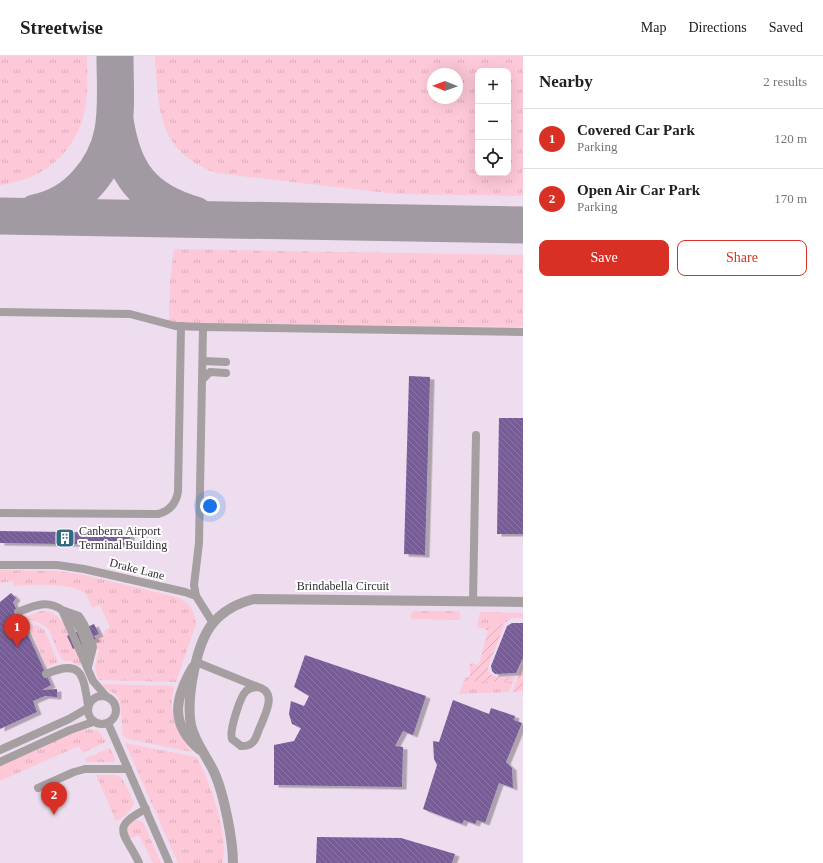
<!DOCTYPE html>
<html lang="en">
<head>
<meta charset="utf-8">
<style>
  :root { --surface:#fff; --page:#f2f2f2; --text:#202124; --muted:#757577; --line:#e0e0e0; --accent:#d93025 }
  body { margin:0; font-family:"Times New Roman",serif; background:var(--page); color:var(--text) }
  .controls { position:absolute; right:12px; top:12px; display:grid; overflow:hidden; border-radius:8px; box-shadow:0 4px 16px #0002 }
  .controls button { width:36px; height:36px; display:grid; place-items:center; padding:0; border:0; border-bottom:1px solid var(--line); background:var(--surface); color:var(--text); font:20px sans-serif }
  .compass { position:absolute; left:427px; top:12px; width:36px; height:36px; border-radius:50%; background:var(--surface); box-shadow:0 4px 16px #0002; rotate:271deg }
  .you { position:absolute; left:210px; top:450px; width:14px; height:14px; margin:-10px; border:3px solid #fff; border-radius:50%; background:#1a73e8; box-shadow:0 0 0 6px #1a73e833 }
  .badge { display:grid; place-items:center; width:26px; height:26px; border-radius:50%; background:var(--accent); color:#fff; font-size:13px; font-weight:700 }
  .pin { position:absolute; translate:-50% -33px; filter:drop-shadow(0 1px 2px #0008) }
  .pin::after { content:''; position:absolute; top:21px; width:14px; height:12px; background:inherit; clip-path:polygon(0 0,100% 0,50% 100%) }
  .list { margin:0; padding:0; list-style:none }
  h2 { display:flex; justify-content:space-between; align-items:center; height:52px; margin:0; padding:0 16px; font-size:17px }
  h2 small { font-size:13px; font-weight:400; color:var(--muted) }
  .list li { display:grid; grid-template-columns:26px 1fr auto; gap:12px; align-items:center; box-sizing:border-box; height:60px; padding:0 16px; border-top:1px solid var(--line) }
  .list b { display:block; font-size:15px; white-space:nowrap }
  .list p { margin:0; font-size:13px; white-space:nowrap; color:var(--muted) }
  .list em { font-size:13px; font-style:normal; color:var(--muted) }
  .actions { display:flex; gap:8px; padding:12px 16px }
  .actions a { flex:1; padding:9px 0; border:1px solid var(--accent); border-radius:8px; text-align:center; font-size:14px; color:var(--accent) }
  .actions .main { background:var(--accent); color:#fff }
  .icon { flex:none; width:22px; height:22px; fill:none; stroke:currentColor; stroke-width:2; stroke-linecap:round; stroke-linejoin:round }
  .map { position:relative; flex:none; width:523px; height:807px; overflow:hidden }
  header { display:flex; align-items:center; gap:24px; box-sizing:border-box; height:56px; padding:0 20px; background:var(--surface); border-bottom:1px solid var(--line) }
  header strong { font-size:19px }
  nav { display:flex; gap:22px; margin-inline-start:auto; font-size:14px }
  main { display:flex }
  aside { flex:1; background:var(--surface) }
  .map>svg:first-child { display:block }
  .built { fill:#edddef; fill-rule:evenodd }
  .grass { fill:url(#grass-tufts); fill-rule:evenodd }
  .garden { fill:url(#garden-furrows) }
  .lines { fill:none; stroke-linecap:round; stroke-linejoin:round }
  .taxiway { stroke:#a19aa2; stroke-width:37 }
  .building { fill:url(#building-back-hatch); filter:url(#shadow) }
  .lane { stroke:#a59fa2; stroke-width:8 }
  .street { stroke:#a59fa2; stroke-width:10 }
  .labels { text-anchor:middle; dominant-baseline:central; stroke-width:4; stroke-linejoin:round; paint-order:stroke }
  .poi-label { font-size:12px; fill:#322e32; stroke:#fff; text-anchor:start }
  .street-label { font-size:12px; fill:#322e32; stroke:#fff }
</style>
</head>
<body>
<header>
<strong>Streetwise</strong>
<nav><a>Map</a><a>Directions</a><a>Saved</a></nav>
</header>
<main>
<div class="map">
<svg width="523" height="807" viewBox="0 0 523 807">
  <defs>
    <pattern id="grass-tufts" width="24" height="20" patternUnits="userSpaceOnUse"><rect width="24" height="20" fill="#fdc8d7"/><path d="M3 7l-1-3M5 7V3M7 7l1-3M15 17l-1-3M17 17v-4M19 17l1-3" fill="none" stroke="#d9acb9"/></pattern>
    <pattern id="garden-furrows" width="10" height="10" patternUnits="userSpaceOnUse"><rect width="10" height="10" fill="#fdc8d7"/><path d="M-1 1l2-2M0 10L10 0M9 11l2-2" fill="none" stroke="#d9acb9"/></pattern>
    <pattern id="building-back-hatch" width="6" height="6" patternUnits="userSpaceOnUse"><rect width="6" height="6" fill="#785b9a"/><path d="M-1 5l2 2M0 0l6 6M5-1l2 2" fill="none" stroke="#8a74a4"/></pattern>
    <filter id="shadow"><feDropShadow dx="4.5" dy="2.5" stdDeviation="0" flood-color="#0004"/></filter>
  </defs>
  <rect width="100%" height="100%" fill="#f5ebf7"/>
  <!-- built -->
  <path class="built" d="M0,0H523V807H0ZM478,15H508V117H478ZM433,18H457V42H433Z"/>
  <!-- grass -->
  <g class="grass">
    <path d="M0,0H87C87,21 89,45 82,65C70,102 38,125 0,129Z"/>
    <path d="M155,0H523V140L396,138L216,117C157,94 159,55 155,0ZM478,15H508V117H478ZM433,18H457V42H433Z"/>
    <polygon points="174,193 523,199 523,271 172,267 169,264 170,225"/>
    <path d="M0,514L56,515L80,518L176,541C189,545 195,555 196,568L176,626L98,624L95,611L99,593H97L95,584L105,578L104,575L110,571L100,549L92,552C90,546 88,540 83,536C70,527 30,528 14,530L12,525L0,527Z"/>
    <path d="M41,555C66,553 74,590 82,608L79,610L71,605H64C46,583 60,568 24,563L23,562Z"/>
    <polygon points="413,555 459,555 461,562 459,564 412,563 410,561"/>
    <polygon points="480,556 523,557 523,562 511,562 505,567 497,569 496,567 485,573 477,571"/>
    <polygon points="28,568 39,570 45,575 58,606 47,611"/>
    <polygon points="464,625 513,626 509,636 459,638"/>
    <path d="M104,628L172,630L174,632C168,658 176,677 192,696L128,683L123,680L120,645L116,639L102,630Z"/>
    <polygon points="89,673 98,675 107,686 82,697 79,690 0,725 0,710 72,677"/>
    <path d="M125,687L196,701C209,721 230,784 222,807H178Z"/>
    <polygon points="110,692 115,703 113,706 86,706 84,703"/>
    <path d="M96,719H116L122,722L134,747C131,755 124,761 116,765Z"/>
    <path d="M134,763L143,766L161,807H153L139,779L131,782C127,777 127,774 127,768Z"/>
  </g>
  <!-- garden -->
  <g class="garden">
    <polygon points="496,567 497,569 505,567 488,611 488,615 493,620 515,621 513,626 464,625 465,621 470,621 470,607 479,609 488,575 485,573"/>
    <polygon points="523,608 523,635 512,636"/>
  </g>
  <g class="lines">
    <!-- taxiway -->
    <g class="taxiway">
      <path d="M115,64C123,117 143,144 195,159"/>
      <path d="M35,157C55,153 73,143 87,127C122,88 115,49 115,0"/>
      <polyline points="0,160 523,169"/>
    </g>
  </g>
  <!-- building -->
  <g class="building">
    <polygon points="409,320 430,321 425,499 404,498"/>
    <polygon points="499,362 523,362 523,478 497,478"/>
    <polygon points="0,475 130,477 130,489 0,487"/>
    <polygon points="11,537 16,542 13,546 51,629 42,634 57,633 57,641 45,640 33,645 37,656 0,673 0,546"/>
    <polygon points="512,567 523,567 523,602 516,617 495,618 492,615 491,610 507,570"/>
    <polygon points="94,568 99,578 94,580 96,583 73,593 67,580"/>
    <polygon points="305,599 426,640 413,679 403,675 395,690 403,691 402,731 274,729 274,689 294,685 301,672 292,668 289,658 291,645 304,650 309,640 294,631"/>
    <polygon points="453,644 489,658 491,652 515,660 514,664 522,667 506,706 512,712 513,732 499,727 485,767 477,764 475,768 464,764 462,768 423,753 437,709 434,703 433,685 439,686"/>
    <polygon points="317,781 401,782 455,798 452,807 316,807"/>
  </g>
  <g class="lines">
    <!-- lane -->
    <g class="lane">
      <polyline points="0,256 130,258 175,270 203,271 523,276"/>
      <polyline points="203,271 199,487 194,529 196,540 213,567"/>
      <polyline points="203,305 226,306"/>
      <polyline points="203,323 210,316 226,317"/>
      <path d="M0,457L158,458C170,455 176,447 178,436L181,270"/>
      <polyline points="0,509 57,509 84,513 185,536 196,540"/>
      <polyline points="473,545 476,379"/>
      <polyline points="62,554 79,560 84,568 93,591 88,611"/>
      <path d="M18,556C33,550 47,543 62,554L93,625L106,640"/>
      <path d="M67,558C80,567 88,589 88,604"/>
      <polyline points="196,606 258,631"/>
      <path d="M46,618C81,603 83,617 88,649"/>
      <path d="M258,631C277,636 266,656 261,669C258,674 257,682 253,686C249,690 246,690 241,690L232,683C229,675 240,641 246,635C250,632 253,631 258,631Z"/>
      <circle cx="102" cy="654" r="14"/>
      <polyline points="108,667 169,807"/>
      <polyline points="0,694 69,663 88,652"/>
      <polyline points="0,706 70,674 93,666"/>
      <polyline points="38,732 74,716 85,713 128,713"/>
      <path d="M139,807C126,778 108,772 146,753"/>
    </g>
    <!-- street -->
    <g class="street">
      <path d="M193,611C174,643 170,669 200,694"/>
      <path d="M233,807C233,784 224,739 215,718C208,702 195,687 191,669C186,643 196,587 213,567C224,554 238,547 254,543L523,546"/>
    </g>
  </g>
  <!-- icons -->
  <defs>
    <g id="building-square" transform="scale(1)"><rect x="-9" y="-9" width="18" height="18" rx="4" fill="#326b85" stroke="#fff"/><path d="M-4-6H4V6H1V3H-1V6H-4ZM-2.5-4.3h1.7v1.8h-1.7ZM.8-4.3h1.7v1.8H.8ZM-2.5-1h1.7V.8h-1.7ZM.8-1h1.7V.8H.8Z" fill="#fff"/></g>
  </defs>
  <g fill-rule="evenodd">
    <use href="#building-square" x="65" y="482"/>
  </g>
  <g class="labels">
    <!-- poi labels -->
    <g class="poi-label">
      <text x="79" y="475">Canberra Airport<tspan x="79" dy="14">Terminal Building</tspan></text>
    </g>
    <!-- street labels -->
    <g class="street-label">
      <text transform="translate(137 513) rotate(14)">Drake Lane</text>
      <text x="343" y="530">Brindabella Circuit</text>
    </g>
  </g>
</svg>
<div class="controls">
<button>+</button>
<button>−</button>
<button><svg class="icon" aria-label="locate" viewBox="0 0 24 24"><circle cx="12" cy="12" r="6"/><path d="M12 2v4M12 18v4M2 12h4M18 12h4"/></svg></button>
</div>
<svg class="compass" viewBox="-18 -18 36 36"><path d="M0-13l5 13h-10z" fill="#e53935"/><path d="M0 13l5-13h-10z" fill="#757577"/></svg>
<div class="you"></div>
<div class="pin badge" style="left:17px;top:591px">1</div>
<div class="pin badge" style="left:54px;top:759px">2</div>
</div>
<aside>
<h2>Nearby<small>2 results</small></h2>
<ul class="list">
<li><span class="badge">1</span><div><b>Covered Car Park</b><p>Parking</p></div><em>120 m</em></li>
<li><span class="badge">2</span><div><b>Open Air Car Park</b><p>Parking</p></div><em>170 m</em></li>
</ul>
<div class="actions"><a class="main">Save</a><a>Share</a></div>
</aside>
</main>
</body>
</html>
